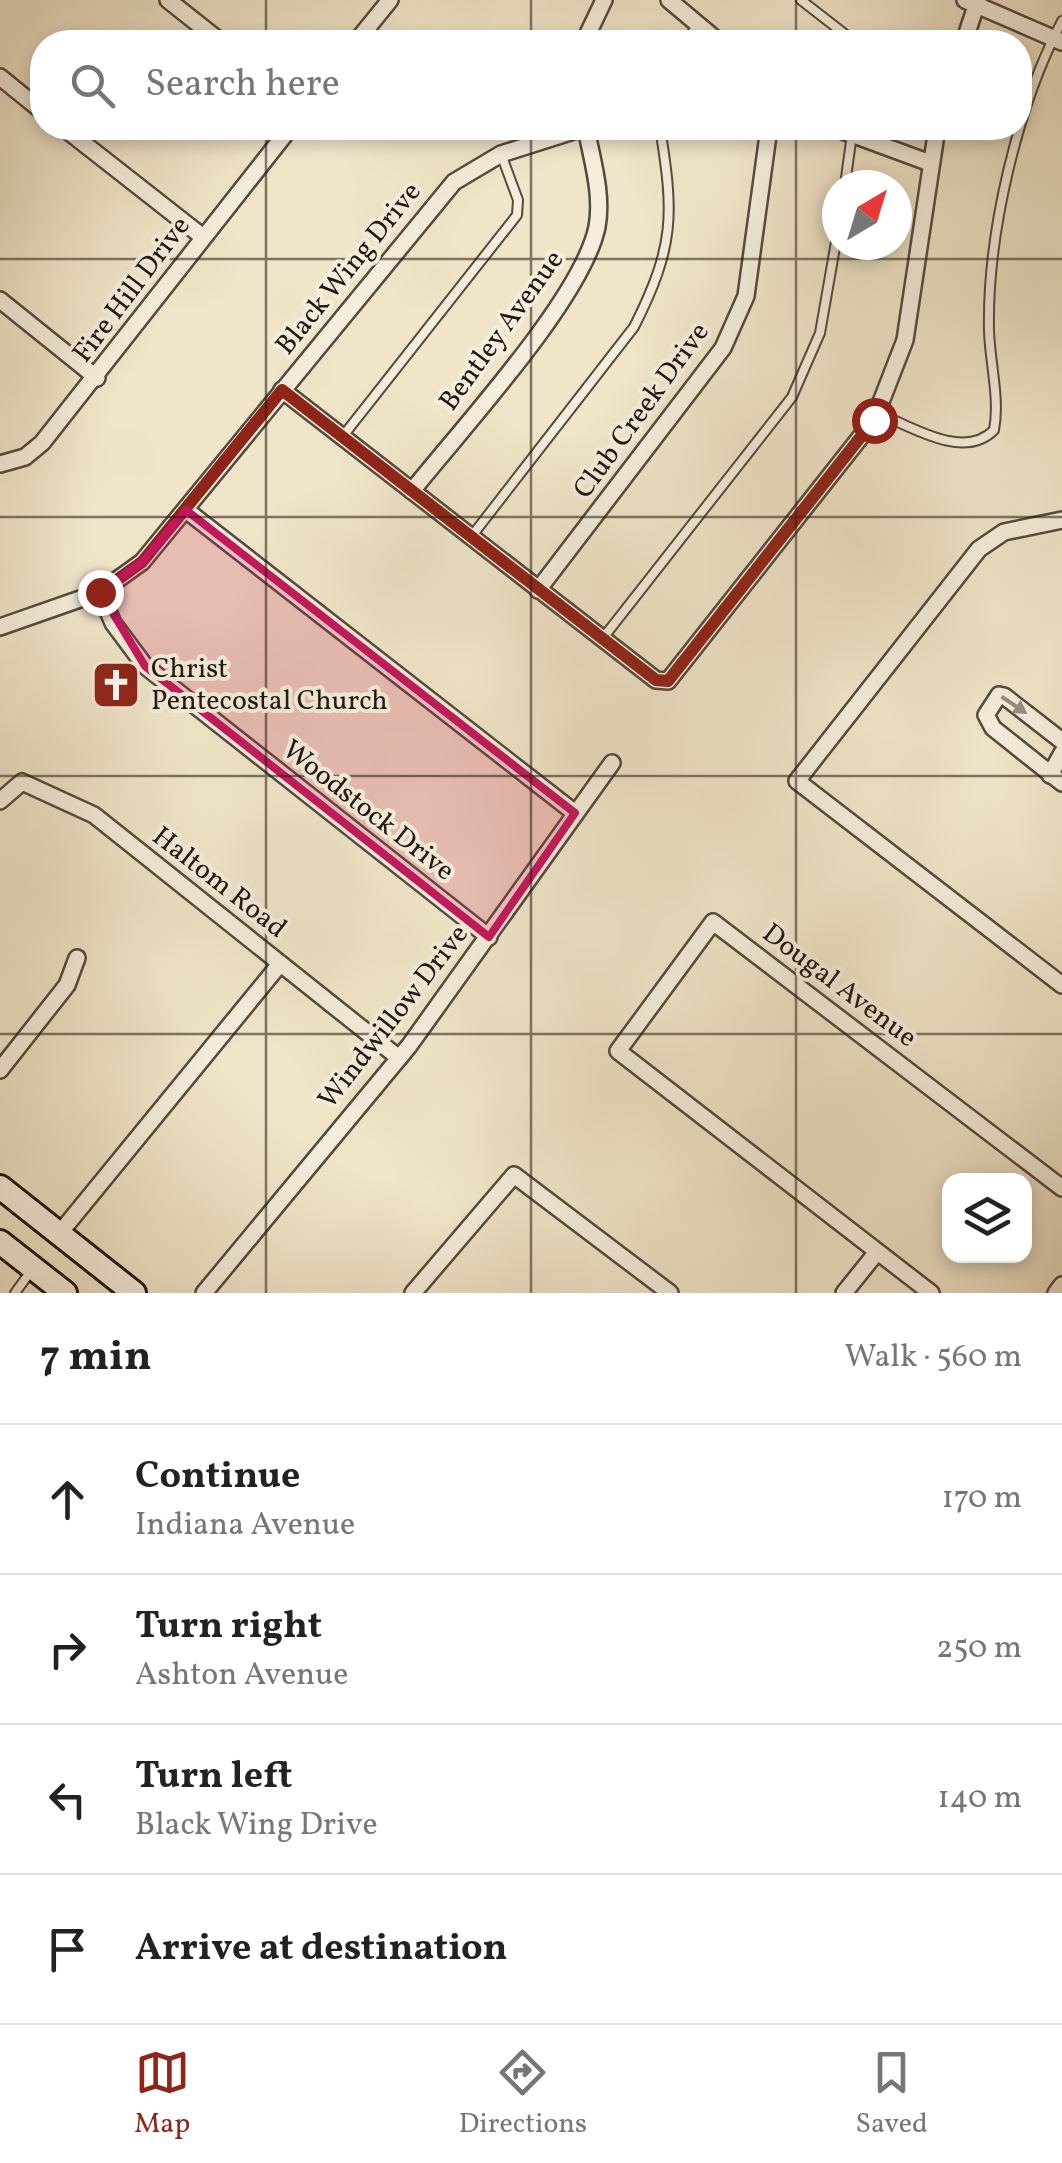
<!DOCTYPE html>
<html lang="en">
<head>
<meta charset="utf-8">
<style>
  :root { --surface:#fff; --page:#f2f2f2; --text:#222; --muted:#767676; --line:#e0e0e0; --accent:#8f2418 }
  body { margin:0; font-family:Vollkorn,serif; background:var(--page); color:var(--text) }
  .controls { position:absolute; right:30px; bottom:30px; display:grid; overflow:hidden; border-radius:20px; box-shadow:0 5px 15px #0003 }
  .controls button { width:90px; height:90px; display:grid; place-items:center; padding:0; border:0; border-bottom:2px solid var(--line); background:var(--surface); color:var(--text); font:50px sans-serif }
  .compass { position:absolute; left:822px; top:170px; width:90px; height:90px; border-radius:50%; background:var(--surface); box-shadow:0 5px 15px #0003; rotate:38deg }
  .stop { position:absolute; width:30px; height:30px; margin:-22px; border:8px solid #8f2418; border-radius:50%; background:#fff }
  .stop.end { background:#8f2418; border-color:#fff; box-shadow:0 2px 10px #0008 }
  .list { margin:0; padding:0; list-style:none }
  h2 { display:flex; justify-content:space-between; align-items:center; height:130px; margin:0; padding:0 40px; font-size:42px }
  h2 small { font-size:32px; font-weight:400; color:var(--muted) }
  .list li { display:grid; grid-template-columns:65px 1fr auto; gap:30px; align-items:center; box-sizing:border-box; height:150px; padding:0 40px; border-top:2px solid var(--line) }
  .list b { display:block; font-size:38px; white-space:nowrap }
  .list p { margin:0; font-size:32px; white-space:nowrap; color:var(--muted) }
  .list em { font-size:32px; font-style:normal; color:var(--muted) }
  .icon { flex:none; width:55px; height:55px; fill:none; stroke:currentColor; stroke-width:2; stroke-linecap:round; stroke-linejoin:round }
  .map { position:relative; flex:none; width:1062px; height:1293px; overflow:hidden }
  .search { position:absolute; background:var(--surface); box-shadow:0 5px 15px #0003; left:30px; right:30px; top:30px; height:110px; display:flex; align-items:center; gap:25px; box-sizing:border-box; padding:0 35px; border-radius:40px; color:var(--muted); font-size:38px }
  .sheet { height:730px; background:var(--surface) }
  nav { display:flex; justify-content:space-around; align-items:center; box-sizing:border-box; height:140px; border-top:2px solid var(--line); background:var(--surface); font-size:28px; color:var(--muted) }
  nav a { display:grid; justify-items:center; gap:5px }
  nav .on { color:var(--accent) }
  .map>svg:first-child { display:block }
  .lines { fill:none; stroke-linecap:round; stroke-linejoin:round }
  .service-casing { stroke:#55493e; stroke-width:12 }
  .minor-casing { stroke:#55493e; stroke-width:20 }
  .secondary-casing { stroke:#21150f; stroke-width:28 }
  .service { stroke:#f5eedc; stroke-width:8 }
  .minor { stroke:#f5eedc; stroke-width:15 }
  .secondary { stroke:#f5eedc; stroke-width:22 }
  .oneway { fill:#968c80 }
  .route { stroke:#8f2418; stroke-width:12 }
  .marked { fill:#c2185b; fill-opacity:0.2; stroke:#c2185b; stroke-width:8; stroke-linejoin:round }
  .grid { fill:none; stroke:#21150f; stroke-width:2.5; stroke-opacity:0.55 }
  .labels { text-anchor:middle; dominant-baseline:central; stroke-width:8; stroke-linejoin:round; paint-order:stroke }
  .street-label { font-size:28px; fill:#21150f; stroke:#f5eedc }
  .poi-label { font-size:28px; fill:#21150f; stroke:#f5eedc; text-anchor:start }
</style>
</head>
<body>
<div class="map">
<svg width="1062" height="1293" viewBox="0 0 1062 1293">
  <rect width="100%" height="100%" fill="#f0e5c9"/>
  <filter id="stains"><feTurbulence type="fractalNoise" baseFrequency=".002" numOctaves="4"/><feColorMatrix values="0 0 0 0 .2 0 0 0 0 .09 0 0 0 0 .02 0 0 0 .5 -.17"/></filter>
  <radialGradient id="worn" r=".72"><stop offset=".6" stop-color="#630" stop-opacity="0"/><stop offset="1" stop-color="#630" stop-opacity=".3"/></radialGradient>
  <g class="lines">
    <!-- service casing -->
    <g class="service-casing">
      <g id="service">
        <polyline points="801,0 855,42"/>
        <polyline points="686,42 697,26"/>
        <polyline points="845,185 852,134"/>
        <path d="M878,413C910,426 964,461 994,430C1000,399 990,363 989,331C987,235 1017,106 1062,21"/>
        <polyline points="343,436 517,215 518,200 501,154"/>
        <path d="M471,537L634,327C675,246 674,214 660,128"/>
        <polyline points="603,638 792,397 820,333 837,236"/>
        <polyline points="15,1293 31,1271"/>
      </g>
    </g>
    <!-- minor casing -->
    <g class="minor-casing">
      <g id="minor">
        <polyline points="168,0 221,42"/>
        <polyline points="669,0 719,42"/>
        <polyline points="965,0 1062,42"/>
        <polyline points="356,42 390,0"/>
        <polyline points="584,42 604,0"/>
        <polyline points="964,42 978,0"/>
        <polyline points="0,77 42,111"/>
        <polyline points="64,128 203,237"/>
        <polyline points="835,128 930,163"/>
        <polyline points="0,300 97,378"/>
        <polyline points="282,390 656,680 668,681 874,420 905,340 937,128"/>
        <polyline points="0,464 25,457 42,443 290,128"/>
        <path d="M412,491C461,429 582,299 597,227C603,194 592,160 586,128"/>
        <polyline points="186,510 575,813"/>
        <polyline points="1062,520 1004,532 979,549 797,781 1062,985"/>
        <polyline points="538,590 723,348 746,296 769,128"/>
        <polyline points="100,592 113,623 145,666 489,937"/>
        <polyline points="0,627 100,592 142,562 454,182 501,154 583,128"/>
        <polyline points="1062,741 1004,696 999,695 986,715 993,728 1062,783"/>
        <polyline points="1050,775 1062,753"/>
        <polyline points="0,801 22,782 94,815 399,1058"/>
        <polyline points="0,1070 67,985 77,958"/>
        <polyline points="59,1234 280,964"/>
        <polyline points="204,1293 409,1046 612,763"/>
        <polyline points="413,1293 514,1175 670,1293"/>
        <polyline points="844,1293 877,1252"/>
        <polyline points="931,1293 618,1051 713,922 1062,1188"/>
        <polyline points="1056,1293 1062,1285"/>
      </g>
    </g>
    <!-- secondary casing -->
    <g class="secondary-casing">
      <g id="secondary">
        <polyline points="0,1187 134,1293"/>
        <polyline points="0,1242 65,1293"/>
      </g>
    </g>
    <!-- service -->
    <use href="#service" class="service"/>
    <!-- minor -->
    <use href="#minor" class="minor"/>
    <!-- secondary -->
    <use href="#secondary" class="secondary"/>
  </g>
  <!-- one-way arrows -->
  <defs><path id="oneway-solid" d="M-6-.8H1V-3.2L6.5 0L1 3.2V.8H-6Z" transform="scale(2.5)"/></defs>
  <use class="oneway" href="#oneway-solid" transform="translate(1014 705) rotate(34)"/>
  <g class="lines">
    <!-- route -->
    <polyline class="route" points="100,592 142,562 282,390 656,680 668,681 874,420"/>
  </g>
  <!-- marked area -->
  <path class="marked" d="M186,510L575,813L489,937L145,666L100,592L142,562Z"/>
  <!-- grid -->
  <path class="grid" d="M266,0V42M531,0V42M796,0V42M266,128V1293M531,128V1293M796,128V1293M0,259H1062M0,517H1062M0,776H1062M0,1034H1062"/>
  <!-- icons -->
  <defs>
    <g id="church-square" transform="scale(2.5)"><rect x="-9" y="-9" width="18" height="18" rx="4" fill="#8f2418" stroke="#f5eedc"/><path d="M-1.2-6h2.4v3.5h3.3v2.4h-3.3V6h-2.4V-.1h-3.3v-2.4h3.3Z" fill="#fff"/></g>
  </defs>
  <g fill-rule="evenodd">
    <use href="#church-square" x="116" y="685"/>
  </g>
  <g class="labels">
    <!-- street labels -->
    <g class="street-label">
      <text transform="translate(349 269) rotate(-51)">Black Wing Drive</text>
      <text transform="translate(132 290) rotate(-53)">Fire Hill Drive</text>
      <text transform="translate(502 331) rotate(-54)">Bentley Avenue</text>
      <text transform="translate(642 411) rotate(-54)">Club Creek Drive</text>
      <text transform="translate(368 811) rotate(38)">Woodstock Drive</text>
      <text transform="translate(219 883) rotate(38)">Haltom Road</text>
      <text transform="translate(839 986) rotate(37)">Dougal Avenue</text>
      <text transform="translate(394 1017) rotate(-52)">Windwillow Drive</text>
    </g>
    <!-- poi labels -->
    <g class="poi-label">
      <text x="151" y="669">Christ<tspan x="151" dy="32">Pentecostal Church</tspan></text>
    </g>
  </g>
  <rect width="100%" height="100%" filter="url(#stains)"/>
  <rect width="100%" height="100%" fill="url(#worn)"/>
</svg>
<div class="controls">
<button><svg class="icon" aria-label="layers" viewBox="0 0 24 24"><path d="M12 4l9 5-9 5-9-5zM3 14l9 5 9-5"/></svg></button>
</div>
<svg class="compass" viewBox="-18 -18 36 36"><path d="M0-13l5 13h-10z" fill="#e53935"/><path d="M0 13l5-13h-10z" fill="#767676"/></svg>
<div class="stop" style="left:874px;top:420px"></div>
<div class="stop end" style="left:100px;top:592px"></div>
<div class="search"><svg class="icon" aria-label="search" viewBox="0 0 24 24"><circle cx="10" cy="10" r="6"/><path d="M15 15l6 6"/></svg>Search here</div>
</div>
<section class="sheet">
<h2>7 min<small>Walk · 560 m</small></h2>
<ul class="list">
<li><svg class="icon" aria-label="ahead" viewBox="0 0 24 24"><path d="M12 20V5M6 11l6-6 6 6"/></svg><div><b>Continue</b><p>Indiana Avenue</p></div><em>170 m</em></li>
<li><svg class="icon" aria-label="right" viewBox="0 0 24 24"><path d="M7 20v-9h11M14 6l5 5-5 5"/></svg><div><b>Turn right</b><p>Ashton Avenue</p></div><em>250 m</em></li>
<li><svg class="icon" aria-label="left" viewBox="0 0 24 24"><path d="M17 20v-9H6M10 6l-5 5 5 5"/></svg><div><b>Turn left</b><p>Black Wing Drive</p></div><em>140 m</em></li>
<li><svg class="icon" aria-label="arrive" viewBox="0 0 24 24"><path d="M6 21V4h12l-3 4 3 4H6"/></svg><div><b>Arrive at destination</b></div></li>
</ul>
</section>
<nav>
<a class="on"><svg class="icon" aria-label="map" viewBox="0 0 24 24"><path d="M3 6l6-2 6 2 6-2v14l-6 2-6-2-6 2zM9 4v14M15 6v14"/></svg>Map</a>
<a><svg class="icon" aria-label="directions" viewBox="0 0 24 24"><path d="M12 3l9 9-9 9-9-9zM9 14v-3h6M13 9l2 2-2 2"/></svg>Directions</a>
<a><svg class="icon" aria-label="saved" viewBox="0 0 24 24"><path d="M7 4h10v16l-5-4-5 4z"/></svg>Saved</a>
</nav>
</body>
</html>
